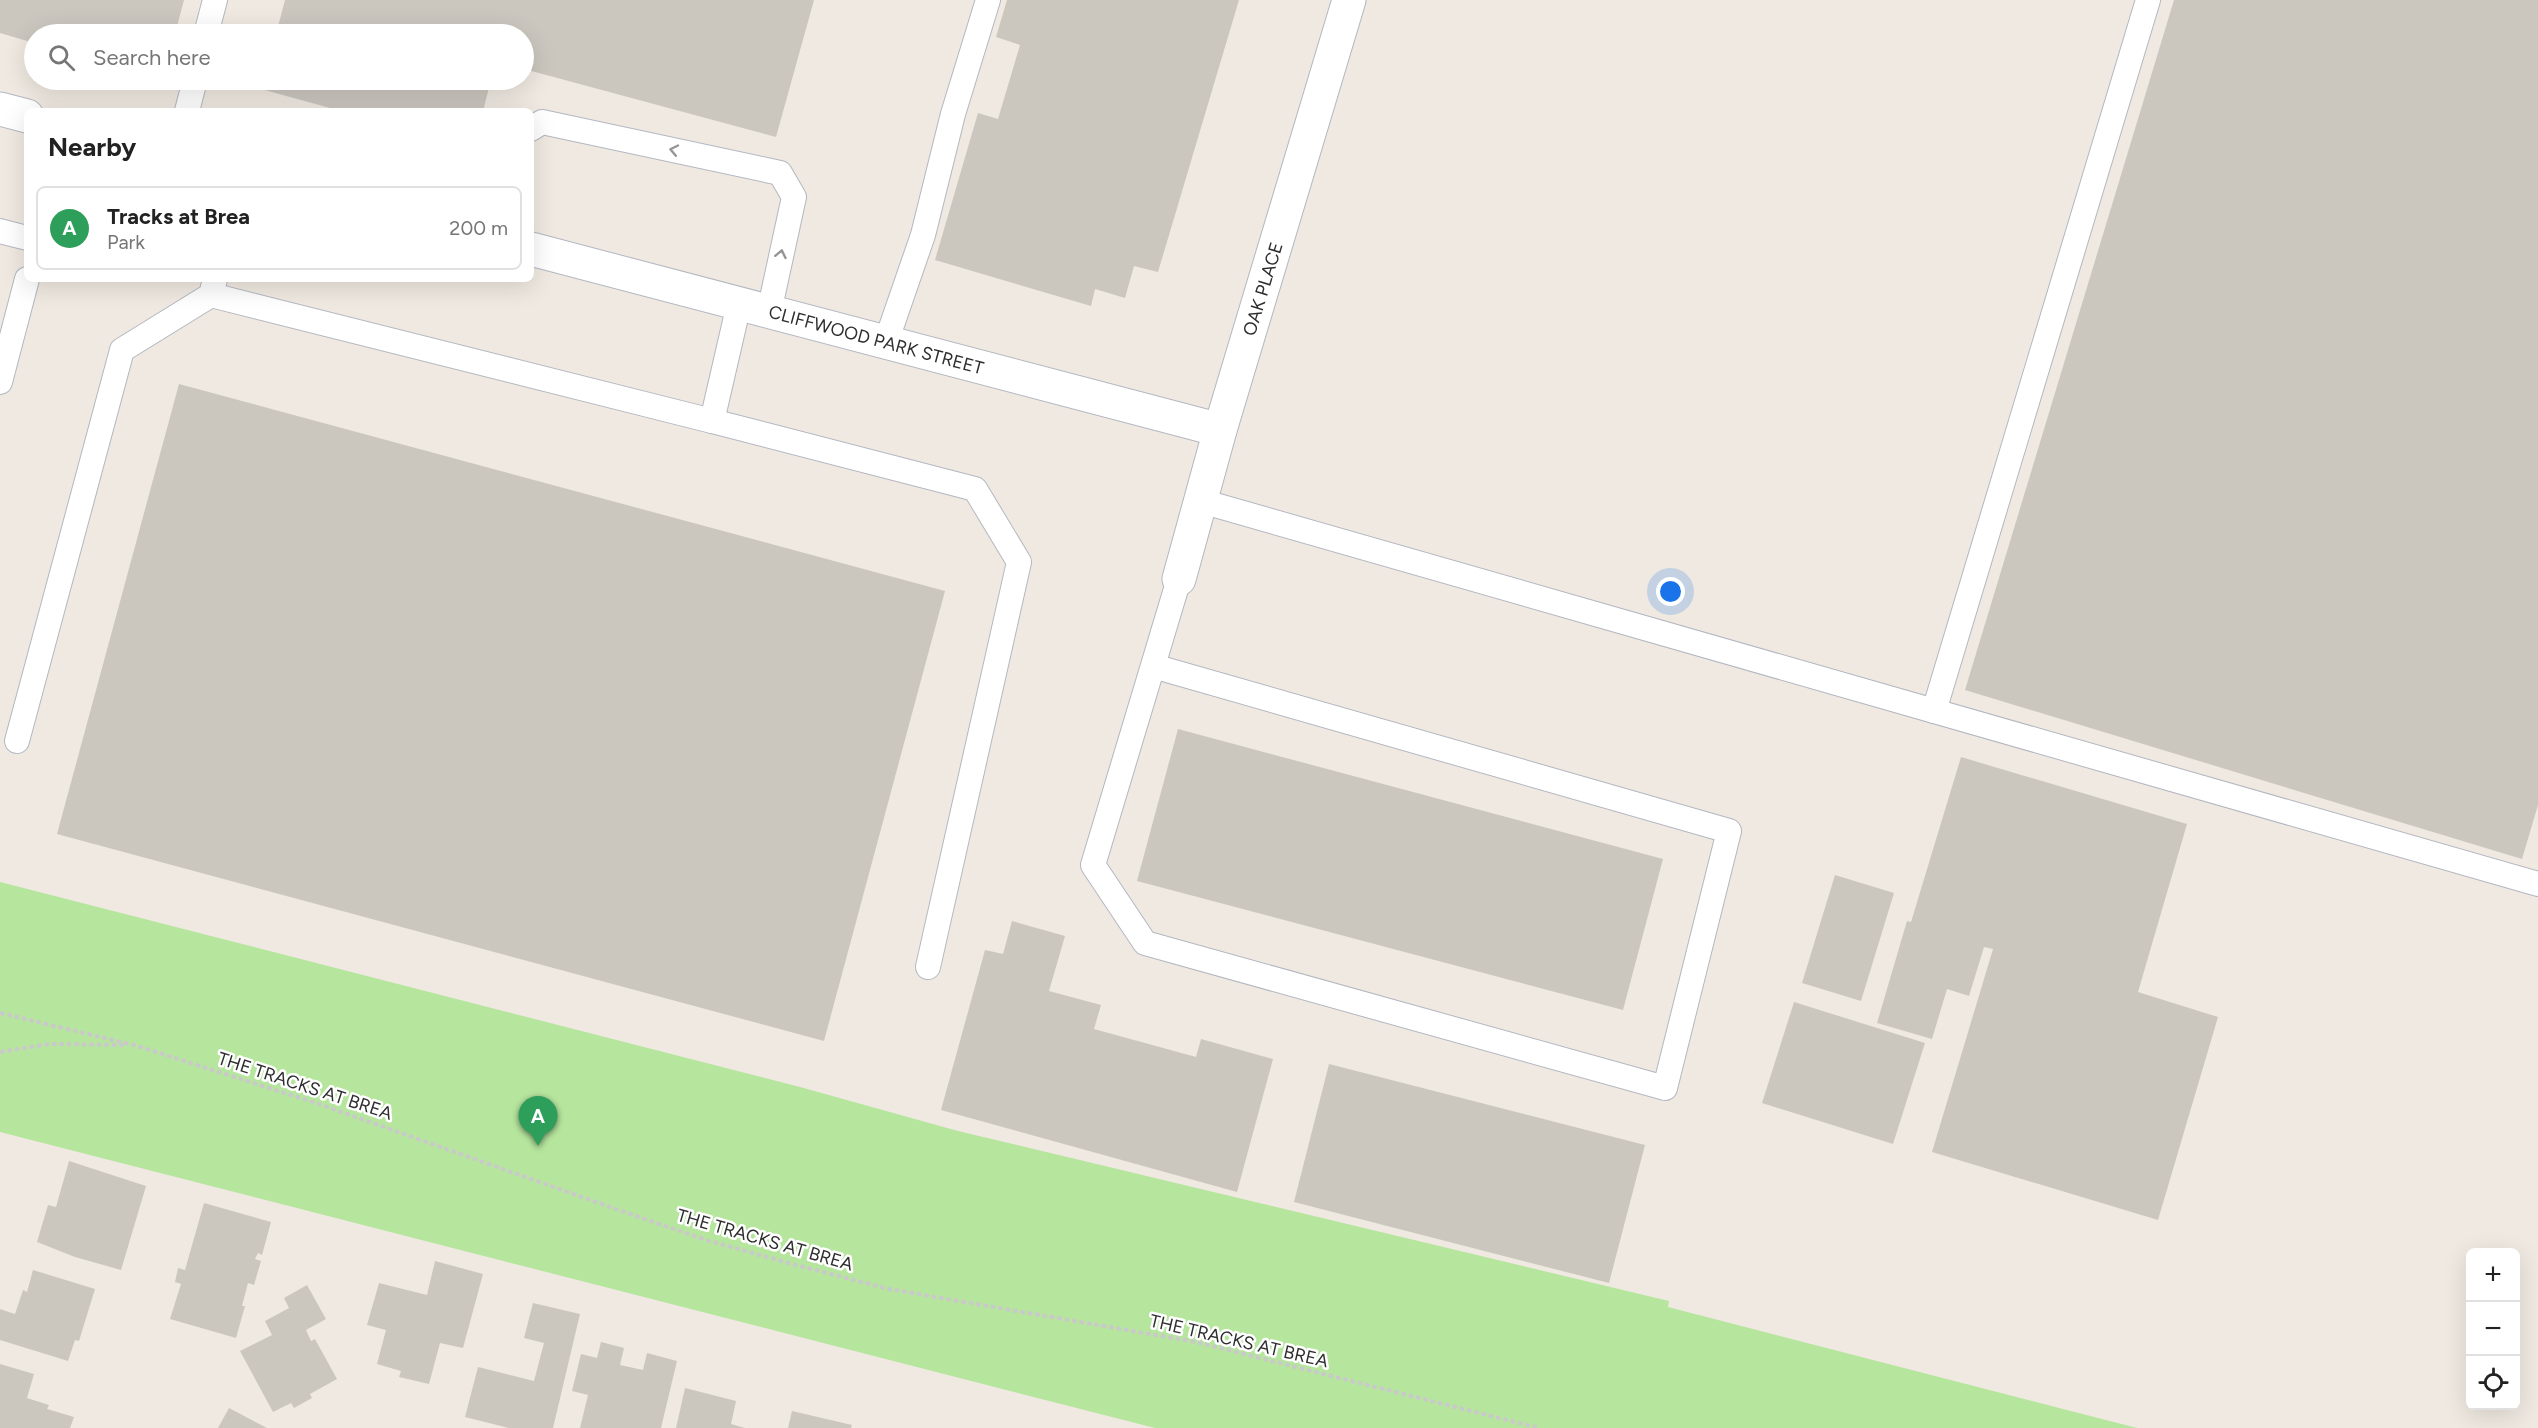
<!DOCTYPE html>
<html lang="en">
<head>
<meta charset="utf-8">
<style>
  :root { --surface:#fff; --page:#f6f6f6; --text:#222; --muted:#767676; --line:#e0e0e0; --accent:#4264fb }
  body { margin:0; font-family:Figtree,sans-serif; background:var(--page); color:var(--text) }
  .controls { position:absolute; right:18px; bottom:18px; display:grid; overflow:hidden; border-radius:9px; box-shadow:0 6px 24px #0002 }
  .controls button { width:54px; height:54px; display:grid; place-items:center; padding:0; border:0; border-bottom:2px solid var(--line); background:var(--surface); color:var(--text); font:30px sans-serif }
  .you { position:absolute; left:1671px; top:592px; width:21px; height:21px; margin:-15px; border:4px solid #fff; border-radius:50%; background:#1a73e8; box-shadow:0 0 0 9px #1a73e833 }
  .badge { display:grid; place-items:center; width:39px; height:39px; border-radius:50%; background:var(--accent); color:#fff; font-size:20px; font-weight:700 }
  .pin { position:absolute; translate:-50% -50px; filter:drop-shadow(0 2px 3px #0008) }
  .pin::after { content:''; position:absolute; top:32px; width:21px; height:18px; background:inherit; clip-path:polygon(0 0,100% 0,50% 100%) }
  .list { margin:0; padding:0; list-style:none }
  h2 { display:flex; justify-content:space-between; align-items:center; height:78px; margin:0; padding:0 24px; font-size:26px }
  h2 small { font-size:20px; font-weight:400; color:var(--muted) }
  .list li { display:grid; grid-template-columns:39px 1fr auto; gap:18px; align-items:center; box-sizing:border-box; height:84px; margin:0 12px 12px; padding:0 12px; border:2px solid var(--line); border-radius:9px }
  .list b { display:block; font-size:22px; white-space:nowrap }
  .list p { margin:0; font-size:20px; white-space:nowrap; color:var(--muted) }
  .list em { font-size:20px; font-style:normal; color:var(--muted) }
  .icon { flex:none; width:33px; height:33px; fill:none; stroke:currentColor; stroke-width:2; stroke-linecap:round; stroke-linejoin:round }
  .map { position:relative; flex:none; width:2538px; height:1428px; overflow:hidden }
  .search { position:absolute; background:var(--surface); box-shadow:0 6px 24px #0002; left:24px; top:24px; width:510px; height:66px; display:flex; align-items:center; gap:15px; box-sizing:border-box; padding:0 21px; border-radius:33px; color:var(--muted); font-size:22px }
  .panel { position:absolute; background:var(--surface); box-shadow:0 6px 24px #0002; left:24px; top:108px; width:510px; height:174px; border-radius:9px }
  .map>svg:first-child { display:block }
  .green { fill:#b6e59e }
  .building { fill:#cbc7bf }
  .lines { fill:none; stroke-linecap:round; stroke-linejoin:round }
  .service-casing { stroke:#b4b7c1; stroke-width:26 }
  .minor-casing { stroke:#b4b7c1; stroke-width:35 }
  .path { stroke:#c9c9c9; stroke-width:4; stroke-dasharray:4.5 3; stroke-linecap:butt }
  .service { stroke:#fff; stroke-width:24 }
  .minor { stroke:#fff; stroke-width:33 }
  .oneway { stroke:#969696 }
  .labels { text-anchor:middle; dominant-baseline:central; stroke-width:5; stroke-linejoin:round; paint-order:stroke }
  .street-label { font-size:18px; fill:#2e2e2e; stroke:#fff }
</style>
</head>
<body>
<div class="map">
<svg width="2538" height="1428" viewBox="0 0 2538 1428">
  <rect width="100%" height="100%" fill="#efe9e1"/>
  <!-- green -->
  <polygon class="green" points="0,882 800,1087 958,1131 1669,1301 1668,1307 2137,1428 1155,1428 0,1132"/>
  <!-- building -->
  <g class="building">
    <polygon points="0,0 184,0 175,34 115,34 91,28 90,34 34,34 34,43 0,33"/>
    <polygon points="285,0 814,0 776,137 524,69 524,34 276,34"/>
    <polygon points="1007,0 1239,0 1158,272 1134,266 1125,298 1095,289 1091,306 935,260 978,113 998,119 1020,45 996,37"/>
    <polygon points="2174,0 2538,0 2538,805 2522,859 1965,690"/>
    <polygon points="263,80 491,80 483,111 341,111 261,89"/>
    <polygon points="179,384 945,591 824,1041 57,834"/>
    <polygon points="1178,729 1663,859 1623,1010 1137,881"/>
    <polygon points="1961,757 2187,824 2138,992 2218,1017 2158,1220 1932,1152 1993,949 1984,947 1969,996 1947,989 1932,1039 1877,1023 1907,921 1911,922"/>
    <polygon points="1835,875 1894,893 1861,1001 1802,983"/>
    <polygon points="1012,921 1065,936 1049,991 1101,1005 1094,1029 1196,1057 1201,1039 1273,1059 1237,1192 941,1110 985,950 1003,954"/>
    <polygon points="1794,1002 1925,1043 1893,1144 1762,1103"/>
    <polygon points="1329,1064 1645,1145 1609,1283 1294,1202"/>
    <polygon points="69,1161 146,1186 121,1270 75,1257 37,1242 48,1205 56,1207"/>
    <polygon points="204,1203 271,1222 262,1255 258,1253 255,1259 261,1261 254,1285 248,1283 242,1306 245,1306 236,1338 170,1319 181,1284 175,1282 178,1268 185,1270"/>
    <polygon points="435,1261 483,1274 463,1348 440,1343 429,1384 399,1377 401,1371 377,1364 386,1330 367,1325 379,1283 427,1295"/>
    <polygon points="33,1270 95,1289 79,1341 75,1340 68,1361 0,1340 0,1309 15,1314 23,1290 27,1292"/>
    <polygon points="307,1285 326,1319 306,1330 311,1341 315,1339 337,1379 310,1394 312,1398 294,1408 291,1403 273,1412 240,1351 272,1335 265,1321 289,1308 284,1298"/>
    <polygon points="533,1303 580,1314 553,1428 509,1428 465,1417 478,1367 534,1381 544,1343 524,1338"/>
    <polygon points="601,1342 624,1348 620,1365 643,1370 647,1353 677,1361 661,1428 580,1428 588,1395 572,1391 581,1354 597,1358"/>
    <polygon points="0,1364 34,1374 27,1398 49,1405 47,1409 74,1417 70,1428 0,1428"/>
    <polygon points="685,1388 736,1401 731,1424 745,1428 676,1428"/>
    <polygon points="229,1408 267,1428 218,1428"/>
    <polygon points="792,1411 852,1425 851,1428 788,1428"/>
  </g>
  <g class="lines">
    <!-- service casing -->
    <g class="service-casing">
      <g id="service">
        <polyline points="206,34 215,0"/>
        <polyline points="187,111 195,80"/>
        <polyline points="531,129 542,122 780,173 794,197 769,312"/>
        <polyline points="0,231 27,238"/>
        <polyline points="211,295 712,421 739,304"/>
        <polyline points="886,342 923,235 953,114 988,0"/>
        <polyline points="0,382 27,279"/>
        <polyline points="712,421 975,489 1019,562 928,967"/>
        <polyline points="1201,501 2538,884"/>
        <polyline points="1153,666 1729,831 1665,1088 1145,943 1093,865 1179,579"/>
        <polyline points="1934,711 2148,0"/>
        <polyline points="17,741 122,350 211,295 215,279"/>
      </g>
    </g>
    <!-- minor casing -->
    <g class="minor-casing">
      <g id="minor">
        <polyline points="0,109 27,116"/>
        <polyline points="531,249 1220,430"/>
        <polyline points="1179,579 1220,430 1349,0"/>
      </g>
    </g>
    <!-- path -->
    <g class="path">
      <polyline points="0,1013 134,1045 316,1103 636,1216 706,1240 792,1264 889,1289 1196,1342 1539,1428"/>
      <polyline points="0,1052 49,1044 125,1045"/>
    </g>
    <!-- service -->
    <use href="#service" class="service"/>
    <!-- minor -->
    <use href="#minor" class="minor"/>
  </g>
  <!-- one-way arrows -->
  <defs><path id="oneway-chevron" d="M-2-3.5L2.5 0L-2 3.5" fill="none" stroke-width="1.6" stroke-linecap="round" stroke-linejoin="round" transform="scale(1.5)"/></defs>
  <g class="oneway">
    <use href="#oneway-chevron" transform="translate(674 150) rotate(-168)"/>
    <use href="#oneway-chevron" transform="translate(781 254) rotate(-78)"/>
  </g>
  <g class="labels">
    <!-- street labels -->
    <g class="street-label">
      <text transform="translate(1263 289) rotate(-73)">OAK PLACE</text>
      <text transform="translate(876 340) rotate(15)">CLIFFWOOD PARK STREET</text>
      <text transform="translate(305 1086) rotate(18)">THE TRACKS AT BREA</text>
      <text transform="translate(765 1240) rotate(16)">THE TRACKS AT BREA</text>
      <text transform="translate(1239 1341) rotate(13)">THE TRACKS AT BREA</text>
    </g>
  </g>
</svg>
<div class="controls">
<button>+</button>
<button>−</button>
<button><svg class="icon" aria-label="locate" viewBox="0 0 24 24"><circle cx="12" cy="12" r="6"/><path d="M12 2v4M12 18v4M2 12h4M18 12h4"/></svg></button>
</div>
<div class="you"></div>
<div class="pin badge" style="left:538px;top:1146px;background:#2e9e5b">A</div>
<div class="search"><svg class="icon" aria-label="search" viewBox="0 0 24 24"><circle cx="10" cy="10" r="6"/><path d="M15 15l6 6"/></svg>Search here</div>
<section class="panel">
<h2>Nearby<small></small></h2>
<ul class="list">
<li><span class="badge" style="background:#2e9e5b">A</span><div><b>Tracks at Brea</b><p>Park</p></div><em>200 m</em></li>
</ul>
</section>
</div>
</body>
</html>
